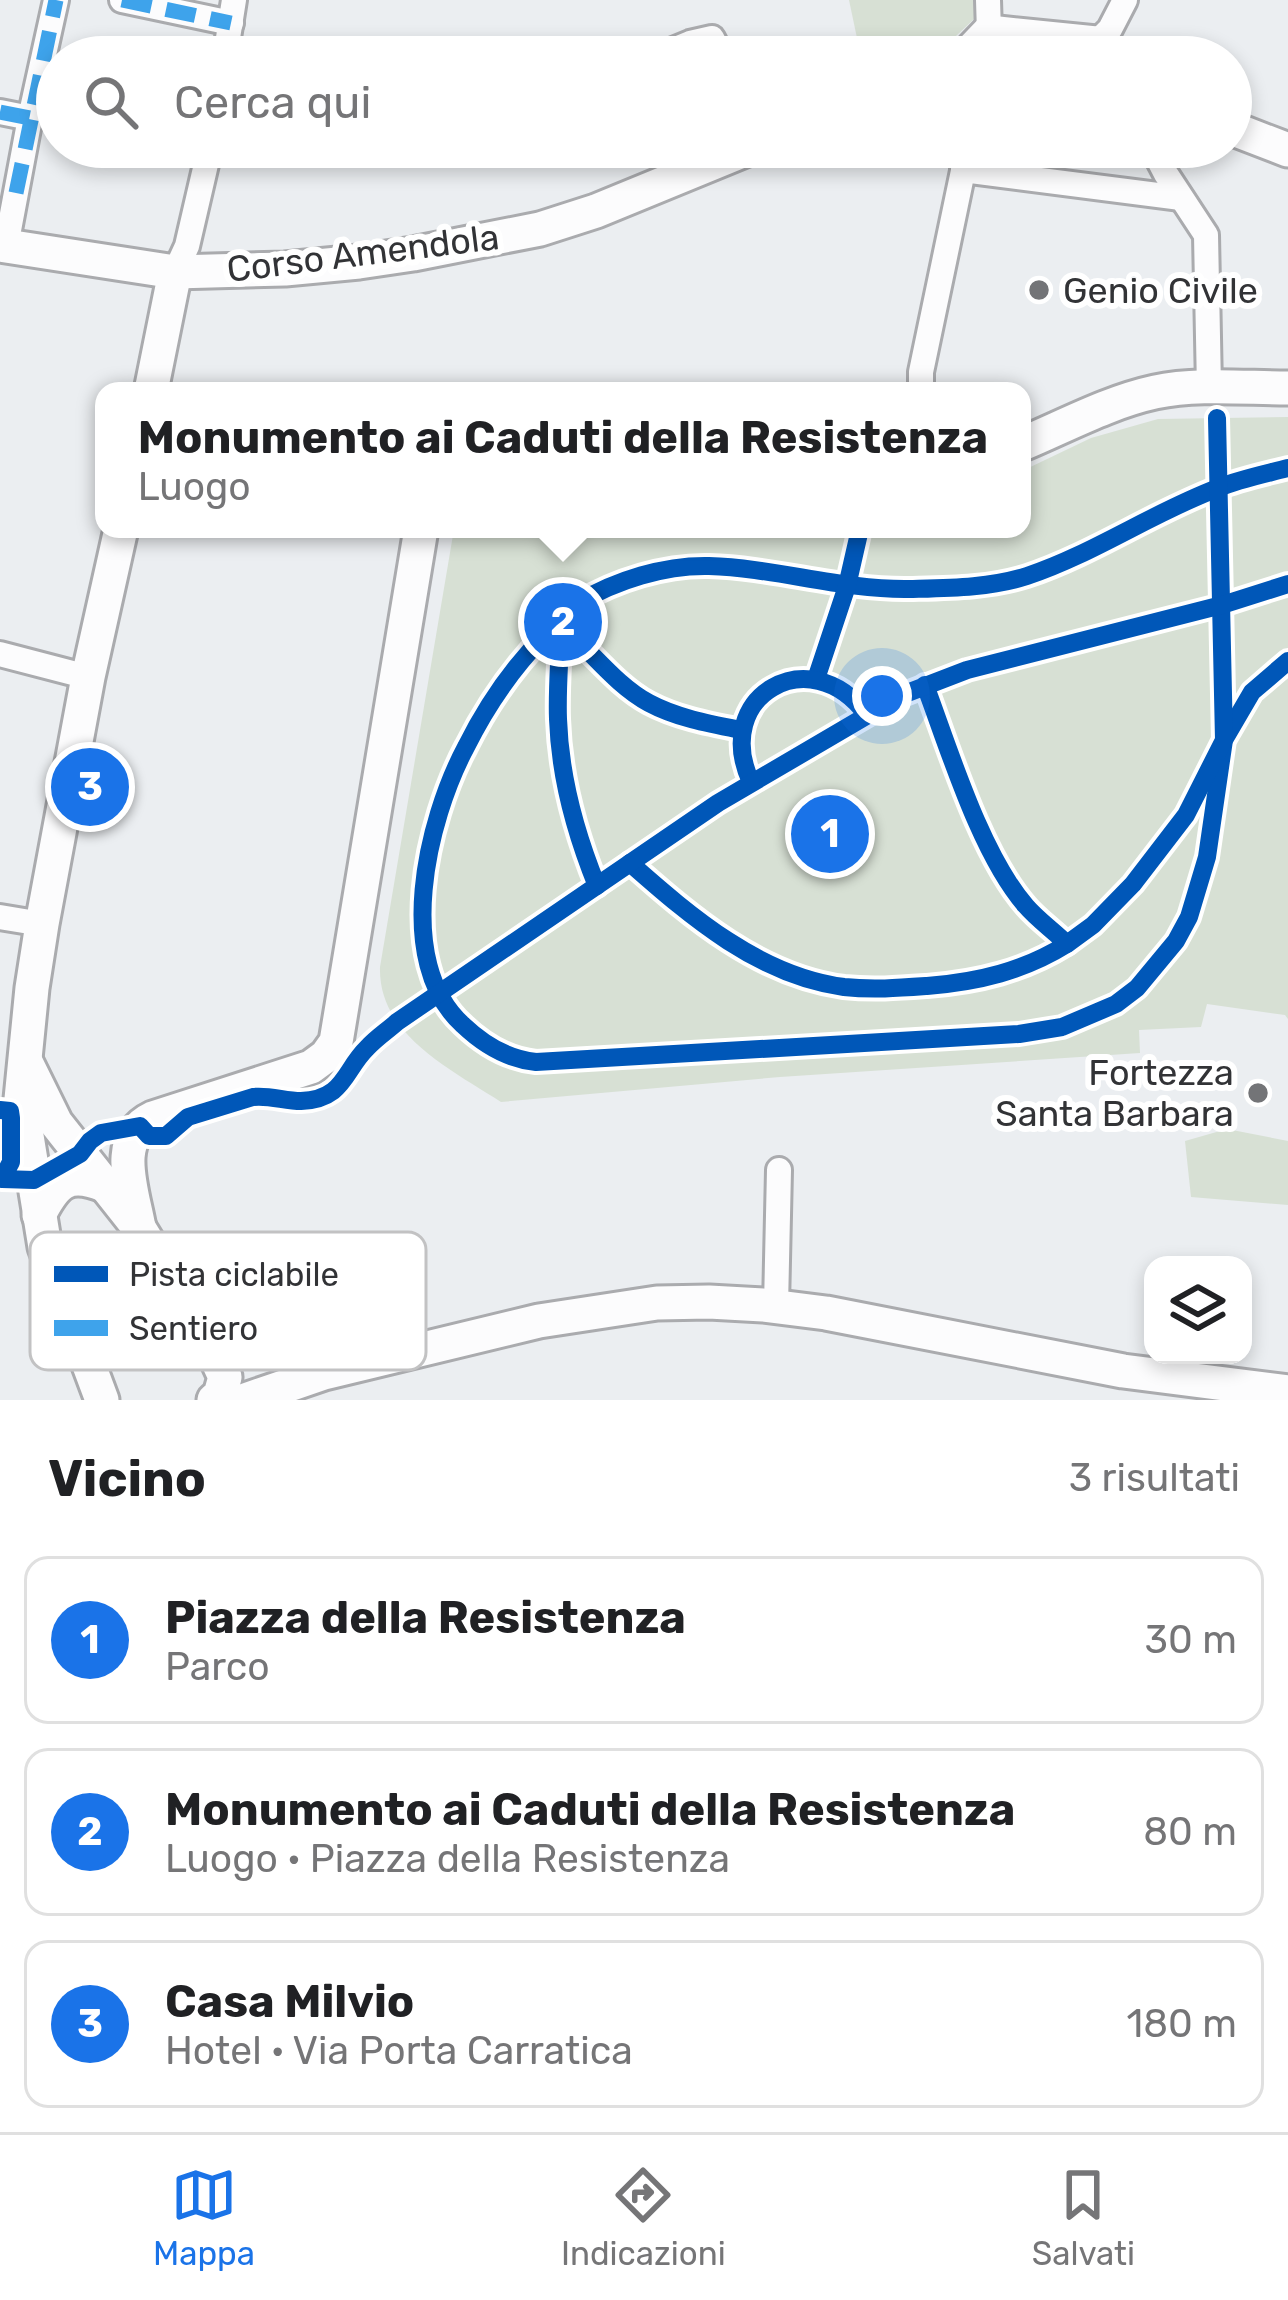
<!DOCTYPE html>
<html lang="it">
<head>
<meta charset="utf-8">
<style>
  :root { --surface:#fff; --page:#f2f2f2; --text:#202124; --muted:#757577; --line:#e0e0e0; --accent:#1a73e8 }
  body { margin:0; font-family:Rubik,sans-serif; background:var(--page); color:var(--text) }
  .controls { position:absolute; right:36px; bottom:36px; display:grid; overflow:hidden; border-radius:24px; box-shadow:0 6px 18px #0003 }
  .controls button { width:108px; height:108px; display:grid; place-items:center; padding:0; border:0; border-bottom:3px solid var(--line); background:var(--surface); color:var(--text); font:60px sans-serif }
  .you { position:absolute; left:882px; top:696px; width:42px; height:42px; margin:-30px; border:9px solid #fff; border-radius:50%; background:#1a73e8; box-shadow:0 0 0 18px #1a73e833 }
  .badge { display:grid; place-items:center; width:78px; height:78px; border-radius:50%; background:var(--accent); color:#fff; font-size:39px; font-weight:700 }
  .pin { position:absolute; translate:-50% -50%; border:6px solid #fff; box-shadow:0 3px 12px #0006 }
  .popup { position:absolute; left:95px; top:382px; width:936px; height:156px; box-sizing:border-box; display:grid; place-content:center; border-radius:24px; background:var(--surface); filter:drop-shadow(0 3px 9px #0005); font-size:39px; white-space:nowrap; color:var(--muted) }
  .popup b { font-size:45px; color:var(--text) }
  .popup::after { content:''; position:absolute; left:50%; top:100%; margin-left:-24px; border:24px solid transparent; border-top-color:var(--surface) }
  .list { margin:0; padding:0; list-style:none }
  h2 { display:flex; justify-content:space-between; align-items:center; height:156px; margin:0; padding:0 48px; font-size:51px }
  h2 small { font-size:39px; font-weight:400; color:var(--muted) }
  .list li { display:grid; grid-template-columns:78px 1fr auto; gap:36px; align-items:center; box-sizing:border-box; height:168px; margin:0 24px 24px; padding:0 24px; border:3px solid var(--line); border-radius:24px }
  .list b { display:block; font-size:45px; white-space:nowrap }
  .list p { margin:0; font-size:39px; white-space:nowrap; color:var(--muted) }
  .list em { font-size:39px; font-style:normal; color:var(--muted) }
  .icon { flex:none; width:66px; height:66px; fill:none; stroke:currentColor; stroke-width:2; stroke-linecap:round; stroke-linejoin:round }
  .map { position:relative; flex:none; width:1288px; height:1400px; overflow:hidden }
  .search { position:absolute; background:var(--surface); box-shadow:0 6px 18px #0003; left:36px; right:36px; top:36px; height:132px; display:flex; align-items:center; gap:30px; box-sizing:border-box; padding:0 42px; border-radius:66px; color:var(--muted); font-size:45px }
  .sheet { height:732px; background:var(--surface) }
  nav { display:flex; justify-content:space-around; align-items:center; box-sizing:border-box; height:168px; border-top:3px solid var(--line); background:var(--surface); font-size:33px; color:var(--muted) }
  nav a { display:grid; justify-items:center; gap:6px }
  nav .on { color:var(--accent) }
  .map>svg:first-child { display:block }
  .green { fill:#d7e0d4 }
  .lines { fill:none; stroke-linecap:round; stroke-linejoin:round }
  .street-casing { stroke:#aaabae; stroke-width:30 }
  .secondary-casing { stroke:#aaabae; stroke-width:39 }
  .street { stroke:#fcfcfd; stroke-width:24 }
  .secondary { stroke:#fcfcfd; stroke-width:33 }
  .quiet { stroke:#3ea3eb; stroke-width:15; stroke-dasharray:30 15; stroke-linecap:butt }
  .cycleway-casing { stroke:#fff; stroke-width:26 }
  .cycleway { stroke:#0057b8; stroke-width:18 }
  .poi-dot { fill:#737477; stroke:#fff; stroke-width:4.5 }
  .labels { text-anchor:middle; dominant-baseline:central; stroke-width:12; stroke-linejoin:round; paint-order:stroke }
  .street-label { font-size:36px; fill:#323336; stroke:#fff }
  .poi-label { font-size:36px; fill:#323336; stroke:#fff; text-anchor:start }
  .key { fill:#fff; stroke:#c2c2c3; stroke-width:3 }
  .key-label { font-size:33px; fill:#323336 }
</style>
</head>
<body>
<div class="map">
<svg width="1288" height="1400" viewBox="0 0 1288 1400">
  <rect width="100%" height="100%" fill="#ebeef1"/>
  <!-- green -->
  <g class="green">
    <polygon points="849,0 980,0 975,18 956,36 910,57 861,57"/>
    <path d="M1288,417V1019L1285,1015L1207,1004L1201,1027L1139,1030L1140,1053L780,1077L501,1102C452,1070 378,1035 380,967L454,529H1022V471L1091,438L1158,419Z"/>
    <polygon points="1227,1129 1288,1141 1288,1205 1191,1197 1185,1141"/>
  </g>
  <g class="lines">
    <!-- street casing -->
    <g class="street-casing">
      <g id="street">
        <polyline points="122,0 231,23"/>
        <polyline points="1096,43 1110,29 1125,0"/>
        <polyline points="986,49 989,32 988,0"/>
        <polyline points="225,57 234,0"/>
        <polyline points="656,57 690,43 712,38 722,57"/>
        <polyline points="0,112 30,118"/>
        <polyline points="1152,147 1166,174 1206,235 1209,388"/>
        <polyline points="209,152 248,147"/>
        <polyline points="963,170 1181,198"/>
        <polyline points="6,246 30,118 56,0"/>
        <polyline points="175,272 187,246 210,147"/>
        <polyline points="921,391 921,372 968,147"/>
        <polyline points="0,654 88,677"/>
        <polyline points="0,917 42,924"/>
        <polyline points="776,1306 779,1170"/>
      </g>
    </g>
    <!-- secondary casing -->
    <g class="secondary-casing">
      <g id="secondary">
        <polyline points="965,57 989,32 1096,43 1104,57"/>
        <polyline points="1231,128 1288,150"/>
        <polyline points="0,245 175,272 285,269 359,262 413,254 540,229 596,211 752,147"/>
        <polyline points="151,391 175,272"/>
        <path d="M1022,444C1065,426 1109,402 1155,392C1198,383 1245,388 1288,388"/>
        <polyline points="26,1062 56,1123 139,1228 208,1340 225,1377 220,1395 214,1400"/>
        <path d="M39,1215C56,1182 67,1171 104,1185"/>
        <path d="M139,1228C133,1192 111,1138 153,1118L311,1067L326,1056L336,1042L421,529"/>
        <polyline points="102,1400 45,1247 21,1099 32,988 42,924 88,677 121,529"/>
        <polyline points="245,1400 324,1373 539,1321 657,1303 709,1302 763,1305 826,1313 1123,1371 1288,1392"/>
      </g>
    </g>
    <!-- street -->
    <use href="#street" class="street"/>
    <!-- secondary -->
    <use href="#secondary" class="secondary"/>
    <!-- quiet -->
    <g class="quiet">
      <polyline points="122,0 231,23"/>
      <polyline points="0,112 30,118"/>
      <polyline points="16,193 56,0"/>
    </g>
    <!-- cycleway casing -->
    <g class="cycleway-casing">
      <g id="cycleway">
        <path d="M578,603C616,580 665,565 709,566C776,568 841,590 909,589C947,588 990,588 1027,576C1093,554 1152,513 1218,488C1240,479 1265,474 1288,468"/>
        <path d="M546,634C513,667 487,705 466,747C427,820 393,962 463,1025C484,1045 507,1059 536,1062L1019,1034L1062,1027L1116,1004L1137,988L1176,941L1189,917L1207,857L1224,740L1252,692L1288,661"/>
        <path d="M577,640C599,661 621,688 649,703C677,718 710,724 741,730"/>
        <path d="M560,643C559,668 557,694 558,719C560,777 575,832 597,886"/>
        <polyline points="816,679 847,586 860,529"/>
        <path d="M751,782C711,696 810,639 866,714"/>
        <path d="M630,863C691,917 760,976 844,987C872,990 899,988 927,986C978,982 1024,971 1067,944C1054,931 1038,920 1026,906C981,855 949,749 925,685"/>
        <polyline points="1067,944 1093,925 1133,884 1186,815 1224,740 1217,418"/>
        <path d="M0,1110L10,1111L11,1118V1162L2,1179L34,1180L80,1154L90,1141L101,1133L140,1126L149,1136H166L188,1117L253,1097C269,1095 285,1101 301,1101C345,1099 344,1070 367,1048C376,1038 387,1031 397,1022L718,803L902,695L967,670L1222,605L1288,584"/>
      </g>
    </g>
    <!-- cycleway -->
    <use href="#cycleway" class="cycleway"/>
  </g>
  <!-- markers -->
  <g class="poi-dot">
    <circle cx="1039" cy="290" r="12"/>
    <circle cx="1258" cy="1093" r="12"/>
  </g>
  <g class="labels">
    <!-- street labels -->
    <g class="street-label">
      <text transform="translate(363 253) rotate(-7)">Corso Amendola</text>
    </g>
    <!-- poi labels -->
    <g class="poi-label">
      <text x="1063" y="290">Genio Civile</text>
      <text x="1234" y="1072" text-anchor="end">Fortezza<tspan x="1234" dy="41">Santa Barbara</tspan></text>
    </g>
  </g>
  <!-- legend -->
  <rect x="30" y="1232" width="396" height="138" rx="18" class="key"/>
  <rect x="54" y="1266" width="54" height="16" fill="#0057b8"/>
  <rect x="54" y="1320" width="54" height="16" fill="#3ea3eb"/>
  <g class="key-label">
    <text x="129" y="1286">Pista ciclabile</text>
    <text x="129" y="1340">Sentiero</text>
  </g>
</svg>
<div class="controls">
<button><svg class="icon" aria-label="layers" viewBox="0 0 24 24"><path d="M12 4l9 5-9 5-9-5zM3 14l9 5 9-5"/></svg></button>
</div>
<div class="you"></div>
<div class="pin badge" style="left:830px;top:834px">1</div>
<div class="pin badge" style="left:563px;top:622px">2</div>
<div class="popup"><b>Monumento ai Caduti della Resistenza</b>Luogo</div>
<div class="pin badge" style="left:90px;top:787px">3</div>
<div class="search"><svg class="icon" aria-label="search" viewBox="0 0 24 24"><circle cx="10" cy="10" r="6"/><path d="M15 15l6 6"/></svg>Cerca qui</div>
</div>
<section class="sheet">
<h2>Vicino<small>3 risultati</small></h2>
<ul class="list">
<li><span class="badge">1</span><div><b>Piazza della Resistenza</b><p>Parco</p></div><em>30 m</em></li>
<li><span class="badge">2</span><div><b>Monumento ai Caduti della Resistenza</b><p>Luogo · Piazza della Resistenza</p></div><em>80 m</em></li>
<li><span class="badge">3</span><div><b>Casa Milvio</b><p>Hotel · Via Porta Carratica</p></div><em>180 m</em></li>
</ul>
</section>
<nav>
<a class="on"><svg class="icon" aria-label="map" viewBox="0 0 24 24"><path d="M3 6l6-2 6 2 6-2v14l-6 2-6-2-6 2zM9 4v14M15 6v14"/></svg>Mappa</a>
<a><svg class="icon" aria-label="directions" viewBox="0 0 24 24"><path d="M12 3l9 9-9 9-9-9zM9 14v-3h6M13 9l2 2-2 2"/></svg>Indicazioni</a>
<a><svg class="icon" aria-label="saved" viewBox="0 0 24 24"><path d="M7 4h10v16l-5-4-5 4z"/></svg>Salvati</a>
</nav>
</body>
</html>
